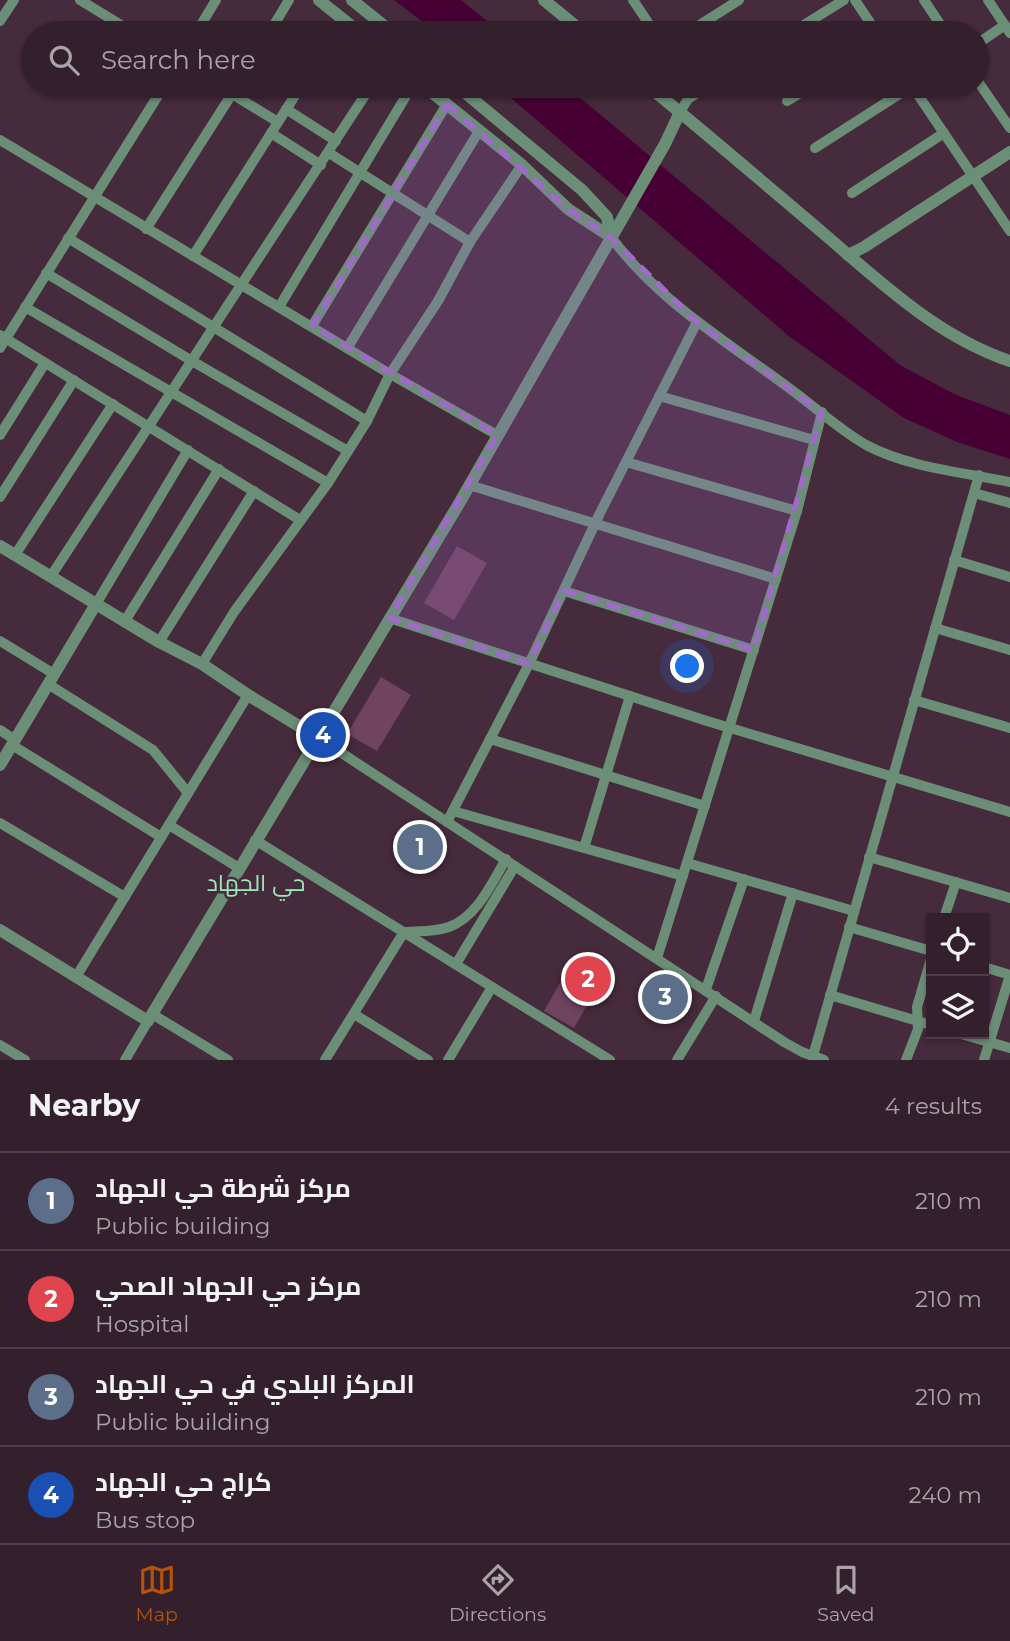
<!DOCTYPE html>
<html lang="en">
<head>
<meta charset="utf-8">
<style>
  :root { --surface:#34202d; --page:#3f2d39; --text:#f1f3f6; --muted:#a9a3aa; --line:#4e3e49; --accent:#b45309 }
  body { margin:0; font-family:Montserrat,Cairo,sans-serif; background:var(--page); color:var(--text) }
  .controls { position:absolute; right:21px; bottom:21px; display:grid; overflow:hidden; border-radius:0px; box-shadow:0 2px 5px #0004 }
  .controls button { width:63px; height:63px; display:grid; place-items:center; padding:0; border:0; border-bottom:2px solid var(--line); background:var(--surface); color:var(--text); font:35px sans-serif }
  .you { position:absolute; left:688px; top:667px; width:24px; height:24px; margin:-18px; border:5px solid #fff; border-radius:50%; background:#1a73e8; box-shadow:0 0 0 10px #1a73e833 }
  .badge { display:grid; place-items:center; width:46px; height:46px; border-radius:50%; background:var(--accent); color:#fff; font-size:23px; font-weight:700 }
  .pin { position:absolute; translate:-50% -50%; border:4px solid #fff; box-shadow:0 2px 7px #0006 }
  .list { margin:0; padding:0; list-style:none }
  h2 { display:flex; justify-content:space-between; align-items:center; height:91px; margin:0; padding:0 28px; font-size:30px }
  h2 small { font-size:23px; font-weight:400; color:var(--muted) }
  .list li { display:grid; grid-template-columns:46px 1fr auto; gap:21px; align-items:center; box-sizing:border-box; height:98px; padding:0 28px; border-top:2px solid var(--line) }
  .list b { display:block; font-size:26px; white-space:nowrap }
  .list p { margin:0; font-size:23px; white-space:nowrap; color:var(--muted) }
  .list em { font-size:23px; font-style:normal; color:var(--muted) }
  .icon { flex:none; width:38px; height:38px; fill:none; stroke:currentColor; stroke-width:2; stroke-linecap:round; stroke-linejoin:round }
  .map { position:relative; flex:none; width:1010px; height:1060px; overflow:hidden }
  .search { position:absolute; background:var(--surface); box-shadow:0 2px 5px #0004; left:21px; right:21px; top:21px; height:77px; display:flex; align-items:center; gap:18px; box-sizing:border-box; padding:0 24px; border-radius:38px; color:var(--muted); font-size:26px }
  .sheet { height:483px; background:var(--surface) }
  nav { display:flex; justify-content:space-around; align-items:center; box-sizing:border-box; height:98px; border-top:2px solid var(--line); background:var(--surface); font-size:19px; color:var(--muted) }
  nav a { display:grid; justify-items:center; gap:4px }
  nav .on { color:var(--accent) }
  .map>svg:first-child { display:block }
  .green { fill:#70435f }
  .water { fill:#460033 }
  .lines { fill:none; stroke-linecap:round; stroke-linejoin:round }
  .minor { stroke:#6b8e77; stroke-width:10 }
  .tertiary { stroke:#6b8e77; stroke-width:12 }
  .marked { fill:#a269cc; fill-opacity:0.2; stroke:#a269cc; stroke-width:5; stroke-dasharray:14 9; stroke-linejoin:round }
  .labels { text-anchor:middle; dominant-baseline:central; stroke-width:5; stroke-linejoin:round; paint-order:stroke }
  .neighbourhood-label { font-size:23px; fill:#9ee9b9; stroke:#462b3c }
</style>
</head>
<body>
<div class="map">
<svg width="1010" height="1060" viewBox="0 0 1010 1060">
  <rect width="100%" height="100%" fill="#462b3c"/>
  <!-- green -->
  <g class="green">
    <polygon points="457,546 487,563 454,620 424,603"/>
    <polygon points="381,677 411,695 377,751 347,734"/>
    <polygon points="571,964 601,981 574,1028 544,1011"/>
  </g>
  <!-- water -->
  <g class="water">
    <polygon points="394,0 461,0 502,33 437,33"/>
    <polygon points="497,86 566,86 900,365 954,394 1010,415 1010,459 957,442 904,418 790,337"/>
  </g>
  <g class="lines">
    <!-- minor -->
    <g class="minor">
      <polyline points="80,0 134,33"/>
      <polyline points="633,0 655,33"/>
      <polyline points="855,0 877,33"/>
      <polyline points="924,0 946,33"/>
      <polyline points="988,0 1010,33"/>
      <polyline points="0,21 14,0"/>
      <polyline points="196,33 216,0"/>
      <polyline points="269,33 289,0"/>
      <polyline points="333,33 342,18"/>
      <polyline points="687,33 739,0"/>
      <polyline points="791,33 844,0"/>
      <polyline points="977,44 1005,25"/>
      <polyline points="977,80 1010,128"/>
      <polyline points="219,86 278,122"/>
      <polyline points="787,101 812,86"/>
      <polyline points="286,109 336,141"/>
      <polyline points="680,112 688,99 708,86"/>
      <polyline points="271,133 321,165"/>
      <polyline points="0,140 390,374 497,435"/>
      <polyline points="815,148 912,86 1010,231"/>
      <polyline points="329,153 470,242"/>
      <polyline points="852,193 944,133"/>
      <polyline points="146,229 237,86"/>
      <path d="M611,237C657,300 727,342 789,388C814,406 838,429 866,445C910,468 962,472 1010,482"/>
      <polyline points="68,238 367,421"/>
      <polyline points="193,256 301,86"/>
      <polyline points="46,273 192,361 348,451"/>
      <polyline points="25,307 328,483"/>
      <polyline points="279,307 412,86"/>
      <polyline points="312,326 447,104"/>
      <polyline points="0,335 300,520"/>
      <polyline points="348,347 479,131"/>
      <polyline points="0,348 164,86"/>
      <polyline points="659,396 814,440"/>
      <polyline points="0,435 45,363"/>
      <polyline points="626,462 797,511"/>
      <polyline points="469,485 776,579"/>
      <polyline points="974,493 1010,503"/>
      <polyline points="0,497 74,380"/>
      <polyline points="15,555 113,404"/>
      <polyline points="954,560 1010,577"/>
      <polyline points="51,576 371,86"/>
      <polyline points="564,591 754,650"/>
      <polyline points="96,604 188,450"/>
      <polyline points="389,618 707,721 1010,812"/>
      <polyline points="125,621 219,469"/>
      <polyline points="935,628 1010,650"/>
      <polyline points="0,641 54,674"/>
      <polyline points="159,642 254,491"/>
      <polyline points="202,664 234,612 328,483 367,421 390,374 438,301 470,242 522,165"/>
      <polyline points="48,684 153,750 188,793"/>
      <polyline points="914,700 1010,728"/>
      <polyline points="0,730 15,740"/>
      <polyline points="317,737 784,1042 802,1052 824,1060"/>
      <polyline points="490,739 705,806"/>
      <polyline points="12,745 161,837"/>
      <polyline points="453,811 683,876"/>
      <polyline points="447,822 529,664 600,513 697,322"/>
      <polyline points="0,823 125,897"/>
      <polyline points="169,825 239,868"/>
      <polyline points="255,840 610,1060"/>
      <polyline points="584,848 630,696"/>
      <polyline points="869,857 1010,898"/>
      <polyline points="687,863 854,911"/>
      <polyline points="944,918 956,882"/>
      <polyline points="849,927 931,951"/>
      <polyline points="657,958 797,511 822,412"/>
      <polyline points="456,964 515,866"/>
      <polyline points="76,977 248,695"/>
      <polyline points="706,989 744,879"/>
      <polyline points="830,995 931,1025"/>
      <polyline points="152,1014 228,1060"/>
      <polyline points="354,1014 428,1060"/>
      <polyline points="754,1021 793,893"/>
      <polyline points="961,1034 1010,1048"/>
      <polyline points="0,1045 25,1060"/>
      <polyline points="813,1056 979,475"/>
      <polyline points="125,1060 148,1021"/>
      <path d="M325,1060L404,932C418,931 435,932 449,927C477,917 492,883 506,859"/>
      <polyline points="448,1060 492,987"/>
      <polyline points="677,1060 716,996"/>
      <polyline points="906,1060 918,1029 917,1007 931,959"/>
      <polyline points="984,1060 1010,975 984,967"/>
    </g>
    <!-- tertiary -->
    <g class="tertiary">
      <polyline points="319,0 360,33"/>
      <polyline points="352,0 393,33"/>
      <polyline points="544,0 584,33"/>
      <polyline points="424,86 522,165 568,209 611,237"/>
      <polyline points="457,86 582,190 607,217 611,237"/>
      <path d="M648,86C707,134 765,184 823,233C880,282 938,337 1010,361"/>
      <polyline points="848,255 864,247 1010,152"/>
      <polyline points="0,546 159,642 202,664 248,695 317,737"/>
      <polyline points="0,765 96,604"/>
      <polyline points="0,930 148,1021 457,507 665,144 680,112"/>
    </g>
  </g>
  <!-- marked area -->
  <path class="marked" d="M447,104L568,209L611,237L697,322L822,412L754,650L564,591L529,664L389,618L497,435L312,326Z"/>
  <g class="labels">
    <!-- neighbourhood labels -->
    <g class="neighbourhood-label">
      <text x="256" y="883">حي الجهاد</text>
    </g>
  </g>
</svg>
<div class="controls">
<button><svg class="icon" aria-label="locate" viewBox="0 0 24 24"><circle cx="12" cy="12" r="6"/><path d="M12 2v4M12 18v4M2 12h4M18 12h4"/></svg></button>
<button><svg class="icon" aria-label="layers" viewBox="0 0 24 24"><path d="M12 4l9 5-9 5-9-5zM3 14l9 5 9-5"/></svg></button>
</div>
<div class="you"></div>
<div class="pin badge" style="left:420px;top:847px;background:#5c6f8a">1</div>
<div class="pin badge" style="left:588px;top:979px;background:#e0444e">2</div>
<div class="pin badge" style="left:665px;top:997px;background:#5c6f8a">3</div>
<div class="pin badge" style="left:323px;top:735px;background:#1a4fb4">4</div>
<div class="search"><svg class="icon" aria-label="search" viewBox="0 0 24 24"><circle cx="10" cy="10" r="6"/><path d="M15 15l6 6"/></svg>Search here</div>
</div>
<section class="sheet">
<h2>Nearby<small>4 results</small></h2>
<ul class="list">
<li><span class="badge" style="background:#5c6f8a">1</span><div><b>مركز شرطة حي الجهاد</b><p>Public building</p></div><em>210 m</em></li>
<li><span class="badge" style="background:#e0444e">2</span><div><b>مركز حي الجهاد الصحي</b><p>Hospital</p></div><em>210 m</em></li>
<li><span class="badge" style="background:#5c6f8a">3</span><div><b>المركز البلدي في حي الجهاد</b><p>Public building</p></div><em>210 m</em></li>
<li><span class="badge" style="background:#1a4fb4">4</span><div><b>كراج حي الجهاد</b><p>Bus stop</p></div><em>240 m</em></li>
</ul>
</section>
<nav>
<a class="on"><svg class="icon" aria-label="map" viewBox="0 0 24 24"><path d="M3 6l6-2 6 2 6-2v14l-6 2-6-2-6 2zM9 4v14M15 6v14"/></svg>Map</a>
<a><svg class="icon" aria-label="directions" viewBox="0 0 24 24"><path d="M12 3l9 9-9 9-9-9zM9 14v-3h6M13 9l2 2-2 2"/></svg>Directions</a>
<a><svg class="icon" aria-label="saved" viewBox="0 0 24 24"><path d="M7 4h10v16l-5-4-5 4z"/></svg>Saved</a>
</nav>
</body>
</html>
